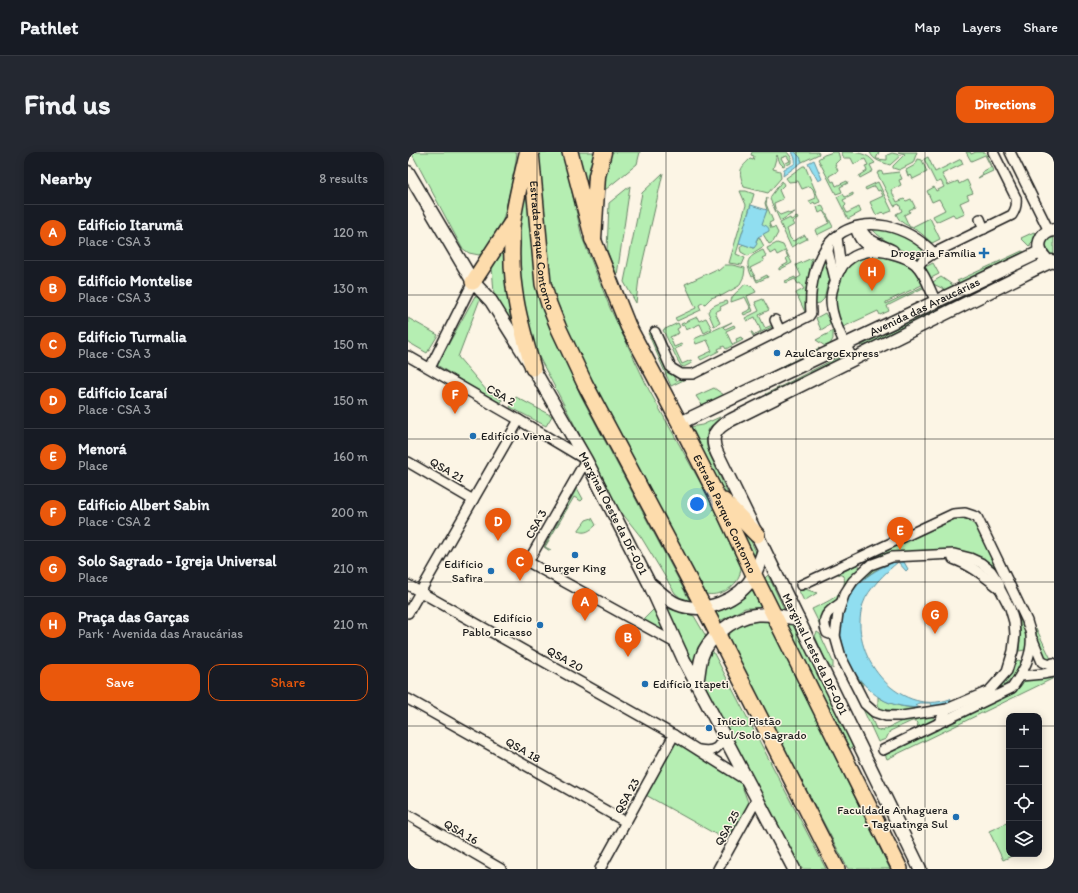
<!DOCTYPE html>
<html lang="en">
<head>
<meta charset="utf-8">
<style>
  :root { --surface:#171b24; --page:#242831; --text:#f1f3f6; --muted:#9ea1a6; --line:#363941; --accent:#ea580c }
  body { margin:0; font-family:Itim,sans-serif; background:var(--page); color:var(--text) }
  .controls { position:absolute; right:12px; bottom:12px; display:grid; overflow:hidden; border-radius:8px; box-shadow:0 2px 10px #0003 }
  .controls button { width:36px; height:36px; display:grid; place-items:center; padding:0; border:0; border-bottom:1px solid var(--line); background:var(--surface); color:var(--text); font:20px sans-serif }
  .you { position:absolute; left:289px; top:352px; width:14px; height:14px; margin:-10px; border:3px solid #fff; border-radius:50%; background:#1a73e8; box-shadow:0 0 0 6px #1a73e833 }
  .badge { display:grid; place-items:center; width:26px; height:26px; border-radius:50%; background:var(--accent); color:#fff; font-size:13px; font-weight:700 }
  .pin { position:absolute; translate:-50% -33px; filter:drop-shadow(0 1px 2px #0008) }
  .pin::after { content:''; position:absolute; top:21px; width:14px; height:12px; background:inherit; clip-path:polygon(0 0,100% 0,50% 100%) }
  .list { margin:0; padding:0; list-style:none }
  h2 { display:flex; justify-content:space-between; align-items:center; height:52px; margin:0; padding:0 16px; font-size:17px }
  h2 small { font-size:13px; font-weight:400; color:var(--muted) }
  .list li { display:grid; grid-template-columns:26px 1fr auto; gap:12px; align-items:center; box-sizing:border-box; height:56px; padding:0 16px; border-top:1px solid var(--line) }
  .list b { display:block; font-size:15px; white-space:nowrap }
  .list p { margin:0; font-size:13px; white-space:nowrap; color:var(--muted) }
  .list em { font-size:13px; font-style:normal; color:var(--muted) }
  .actions { display:flex; gap:8px; padding:12px 16px }
  .actions a { flex:1; padding:9px 0; border:1px solid var(--accent); border-radius:12px; text-align:center; font-size:14px; color:var(--accent) }
  .actions .main { background:var(--accent); color:#fff }
  .icon { flex:none; width:22px; height:22px; fill:none; stroke:currentColor; stroke-width:2; stroke-linecap:round; stroke-linejoin:round }
  .map { position:relative; flex:none; width:646px; height:717px; overflow:hidden; border-radius:12px }
  header { display:flex; align-items:center; gap:24px; box-sizing:border-box; height:56px; padding:0 20px; background:var(--surface); border-bottom:1px solid var(--line) }
  header strong { font-size:19px }
  nav { display:flex; gap:22px; margin-inline-start:auto; font-size:14px }
  .intro { display:flex; align-items:center; justify-content:space-between; box-sizing:border-box; height:96px; padding:0 24px }
  h1 { margin:0; font-size:28px }
  .button { padding:10px 18px; border-radius:12px; background:var(--accent); color:#fff; font-size:14px; font-weight:700 }
  main { display:flex; gap:24px; padding:0 24px }
  aside { flex:1; background:var(--surface); border-radius:12px; box-shadow:0 2px 10px #0003 }
  .map>svg:first-child { display:block }
  .green { fill:#b5eeb2; stroke:#688567 }
  .water { fill:#90def0; stroke:#62909b }
  .lines { fill:none; stroke-linecap:round; stroke-linejoin:round }
  .minor-casing { stroke:#1c1c1c; stroke-width:12 }
  .secondary-casing { stroke:#1c1c1c; stroke-width:15 }
  .trunk-casing { stroke:#1c1c1c; stroke-width:18 }
  .motorway-casing { stroke:#1c1c1c; stroke-width:19 }
  .minor { stroke:#fcf5e5; stroke-width:9 }
  .secondary { stroke:#fcf5e5; stroke-width:12 }
  .trunk { stroke:#fddcac; stroke-width:15 }
  .motorway { stroke:#fddcac; stroke-width:16 }
  .grid { fill:none; stroke:#1c1c1c; stroke-width:1; stroke-opacity:0.55 }
  .poi-dot { fill:#1f6fb2; stroke:#fcf5e5; stroke-width:1.5 }
  .labels { text-anchor:middle; dominant-baseline:central; stroke-width:3; stroke-linejoin:round; paint-order:stroke }
  .street-label { font-size:12px; fill:#1c1c1c; stroke:#fcf5e5 }
  .poi-label { font-size:12px; fill:#1c1c1c; stroke:#fcf5e5; text-anchor:end }
</style>
</head>
<body>
<header>
<strong>Pathlet</strong>
<nav><a>Map</a><a>Layers</a><a>Share</a></nav>
</header>
<div class="intro"><h1>Find us</h1><a class="button">Directions</a></div>
<main>
<aside>
<h2>Nearby<small>8 results</small></h2>
<ul class="list">
<li><span class="badge">A</span><div><b>Edifício Itarumã</b><p>Place · CSA 3</p></div><em>120 m</em></li>
<li><span class="badge">B</span><div><b>Edifício Montelise</b><p>Place · CSA 3</p></div><em>130 m</em></li>
<li><span class="badge">C</span><div><b>Edifício Turmalia</b><p>Place · CSA 3</p></div><em>150 m</em></li>
<li><span class="badge">D</span><div><b>Edifício Icaraí</b><p>Place · CSA 3</p></div><em>150 m</em></li>
<li><span class="badge">E</span><div><b>Menorá</b><p>Place</p></div><em>160 m</em></li>
<li><span class="badge">F</span><div><b>Edifício Albert Sabin</b><p>Place · CSA 2</p></div><em>200 m</em></li>
<li><span class="badge">G</span><div><b>Solo Sagrado - Igreja Universal</b><p>Place</p></div><em>210 m</em></li>
<li><span class="badge">H</span><div><b>Praça das Garças</b><p>Park · Avenida das Araucárias</p></div><em>210 m</em></li>
</ul>
<div class="actions"><a class="main">Save</a><a>Share</a></div>
</aside>
<div class="map">
<svg width="646" height="717" viewBox="0 0 646 717">
  <rect width="100%" height="100%" fill="#fcf5e5"/>
  <filter id="ink" filterUnits="userSpaceOnUse"><feTurbulence type="fractalNoise" baseFrequency=".025" numOctaves="2"/><feDisplacementMap in="SourceGraphic" scale="8" xChannelSelector="R" yChannelSelector="G"/><feConvolveMatrix kernelMatrix="1 2 1 2 8 2 1 2 1" color-interpolation-filters="sRGB"/></filter>
  <g filter="url(#ink)">
    <!-- green -->
    <g class="green">
      <polygon points="3,0 109,0 106,23 91,84 81,96 71,103 61,101 54,96"/>
      <path d="M129,0H155L174,85L202,156L241,238L302,348L333,415C333,418 332,422 331,425C325,438 308,446 294,441L223,308L143,149Z"/>
      <polygon points="168,0 186,0 177,35"/>
      <polygon points="199,0 232,0 229,12 192,42"/>
      <path d="M344,0H379L383,5V11L379,13L378,11L382,9L379,4L373,6L377,13L375,14L372,11L369,3L365,17L372,19L373,26L360,41L336,35C331,20 330,18 342,7L345,8L346,4L343,3Z"/>
      <polygon points="387,0 410,0 411,2 394,10 392,5"/>
      <polygon points="425,0 430,0 432,7 427,12 430,19 421,24 424,30 426,29 428,34 439,29 440,31 432,35 434,40 428,42 410,7 416,3"/>
      <path d="M433,0C447,0 459,0 467,11L462,13L465,19L452,26L451,24L459,19L457,14L460,13L457,7L446,12L443,6H436Z"/>
      <path d="M462,0H471L468,7L479,8V3L484,1L493,3L482,13C474,10 465,9 462,0Z"/>
      <polygon points="490,0 509,0 505,11 491,18 485,16 485,14 497,2"/>
      <polygon points="558,0 562,0 563,2 568,0 577,0 585,19 570,26 575,22 574,20 583,15 577,3 563,9"/>
      <polygon points="520,5 527,20 553,7 555,12 534,22 540,33 550,29 551,32 559,28 565,41 559,43 561,47 552,51 557,62 548,66 545,62 528,70 525,64 537,58 531,47 524,50 519,39 526,35 528,39 536,35 533,29 528,31 516,7"/>
      <polygon points="510,7 514,8 519,20 505,27 503,23 500,24 498,18 507,13"/>
      <polygon points="395,14 397,14 412,50 407,52 406,50 403,52 401,49 408,46 405,37 402,34 394,37 390,29 381,30 378,26"/>
      <path d="M473,19L475,22L491,20L494,27L491,28L493,33L483,38L489,50L496,47L498,49L503,47L507,55L501,58L502,60L496,63L502,76L522,66L532,87L524,91C519,87 514,81 508,78C500,73 492,72 488,62L494,59L491,52L486,54L485,52L469,21Z"/>
      <polygon points="255,21 231,126 228,151 216,130 234,41"/>
      <polygon points="119,28 135,154 172,242 283,451 274,447 267,441 233,385 210,356 119,182 107,88"/>
      <path d="M374,29L376,33L371,38L375,47L366,51C367,57 368,60 372,63L380,60L381,62L387,60L372,69L362,47L363,44Z"/>
      <polygon points="470,30 484,59 476,62 474,60 468,63 462,50 475,44 472,38 470,39 467,34 458,38 457,36"/>
      <polygon points="222,34 209,123 199,99 201,51"/>
      <polygon points="332,39 338,39 346,42 328,102 337,106 334,113 321,111 338,53"/>
      <polygon points="445,41 445,43 435,48 438,53 436,55 439,61 451,55 453,60 440,67 429,45 435,42 437,45"/>
      <polygon points="359,46 358,52 365,69 361,71 363,76 367,75 370,81 365,90 361,92 355,82 360,79 353,72 359,58 357,51"/>
      <polygon points="414,53 425,75 409,83 407,78 421,71 420,67 415,59 411,61 409,55"/>
      <polygon points="389,65 390,67 384,70 386,73 379,77 382,86 385,89 397,83 399,87 383,95 372,71 382,66 383,68"/>
      <path d="M471,75L488,78L518,98L507,107C493,96 475,90 464,77Z"/>
      <polygon points="626,80 630,85 623,91 622,95 613,86"/>
      <path d="M646,82V106L639,103C635,90 634,90 646,82Z"/>
      <polygon points="350,85 351,85 356,94 340,104 333,100 332,96 335,92 346,96"/>
      <polygon points="98,87 97,118 101,155 108,179 86,142 84,114"/>
      <polygon points="369,91 375,93 384,111 371,118 371,116 380,111 378,106 380,105 377,99 369,103 367,99 362,102 359,96"/>
      <path d="M355,98L358,104L354,106L356,109L342,116L349,128L359,123L360,125L349,130L346,124L344,125C337,109 338,106 355,98Z"/>
      <polygon points="614,99 616,100 552,131 549,129"/>
      <polygon points="469,101 500,110 518,131 478,150 478,152 516,134 517,135 479,154 481,159 472,163 470,159 433,176 426,154 430,121 443,106"/>
      <polygon points="417,103 424,124 419,134 416,147 412,151 407,152 406,136"/>
      <polygon points="632,105 634,109 463,192 452,194"/>
      <polygon points="404,106 398,138 397,160 388,141 396,137 392,131 390,132 387,127 378,131 377,129 387,125 388,127 393,124 388,113"/>
      <polygon points="525,111 531,122 521,127 515,116"/>
      <polygon points="317,113 324,113 337,116 336,124 331,134 315,143 313,144 312,143 303,146 297,152 294,151 291,153 293,158 269,169 267,166 288,156 277,132 309,117 310,119"/>
      <polygon points="533,125 546,134 538,138 523,131"/>
      <path d="M337,132L345,135L348,140L339,144L345,159L336,163L335,161L343,157L337,145L323,150C323,142 332,139 337,132Z"/>
      <polygon points="67,144 72,147 50,205 79,239 94,248 92,253 29,213"/>
      <polygon points="355,147 361,158 351,163 357,176 367,172 368,173 345,184 343,180 344,180 346,183 353,179 347,165 339,169 337,166 351,159 347,150"/>
      <path d="M319,149L320,151L312,155L313,157L307,160L312,171L306,174L300,160C303,153 312,151 319,149Z"/>
      <polygon points="417,161 423,172 413,178 408,166"/>
      <polygon points="405,164 406,166 263,234 240,181 243,180 268,229"/>
      <polygon points="289,165 291,169 298,166 304,177 296,181 292,172 278,178 276,173 274,174 273,172"/>
      <polygon points="0,166 30,183 19,201 0,190"/>
      <polygon points="324,170 315,175 317,177 326,173 327,175 318,179 324,192 329,190 328,187 333,185 335,188 318,197 316,194 310,197 311,199 293,208 291,205 304,199 299,188 288,192 286,187"/>
      <polygon points="270,171 272,175 269,177 271,181 262,185 266,195 273,192 274,194 267,197 274,212 283,208 284,211 276,215 273,214 270,209 255,178"/>
      <polygon points="425,179 425,187 420,196 408,188"/>
      <polygon points="411,196 413,198 324,240"/>
      <polygon points="438,201 439,204 359,243 358,242"/>
      <polygon points="306,236 316,243 294,253 288,244"/>
      <polygon points="108,245 144,264 138,274 102,255"/>
      <path d="M312,265C310,268 306,271 303,274C297,281 298,291 300,299L321,344L319,345L282,275L294,273Z"/>
      <polygon points="169,336 175,347 173,349 166,345 137,395 143,398 142,399 136,395"/>
      <polygon points="324,362 339,381 348,400 348,410"/>
      <path d="M184,366L188,373C182,379 177,382 170,379L178,368Z"/>
      <polygon points="550,366 558,367 571,376 599,431 596,433 582,414 543,398 529,398 499,402 480,401 464,407 463,405 542,367"/>
      <path d="M450,412L452,415L441,430L415,479L404,457C418,450 440,443 436,424L430,422Z"/>
      <path d="M470,415L471,416C438,436 425,471 438,508C442,518 451,524 455,533L454,534L445,525L444,521L441,514L437,511L434,504L433,489L430,486V471L435,450L440,440L453,425L461,419Z"/>
      <polygon points="360,423 377,459 370,458 356,427"/>
      <polygon points="343,437 354,456 337,456 310,470 305,462"/>
      <polygon points="394,437 397,437 409,441 396,449 391,439"/>
      <polygon points="255,455 286,464 299,486 284,510"/>
      <polygon points="246,457 261,483 235,468"/>
      <path d="M612,461C616,474 621,484 617,498L611,499L612,488Z"/>
      <polygon points="348,466 361,469 482,717 440,717 316,481 325,473"/>
      <polygon points="385,468 446,594 442,597 378,472"/>
      <polygon points="628,476 643,507 640,508 637,507 629,492"/>
      <polygon points="409,480 412,482 425,510 425,517 419,512 407,484"/>
      <polygon points="303,496 418,717 392,717 292,528"/>
      <path d="M610,508L613,509L614,511C608,524 601,531 589,538L604,520L606,512Z"/>
      <polygon points="646,521 646,526 479,607 477,602 602,541 612,535 617,528"/>
      <path d="M470,545C485,554 502,557 519,556C504,560 489,559 473,557L470,553Z"/>
      <polygon points="454,555 456,555 463,565 468,577 474,579 500,566 521,562 527,567 527,570 509,577 510,571 508,569 504,569 482,579 478,587 470,590"/>
      <polygon points="265,588 331,626 341,653 318,688 236,642"/>
      <polygon points="601,670 601,702 608,702 595,708 581,679"/>
    </g>
    <!-- water -->
    <g class="water">
      <path d="M384,0H387L392,5L394,10L375,24L376,17C386,12 391,13 384,0Z"/>
      <polygon points="406,8 414,27 410,29 400,11"/>
      <path d="M343,53L359,58L354,72C358,74 361,74 361,79L350,85L348,89L349,92L346,96L331,91Z"/>
      <path d="M488,409L496,410L500,417L498,419L490,410C478,420 460,437 455,452C439,501 489,566 542,547L543,548L542,550L524,555L522,551H511L507,553L509,555L520,556C505,556 485,555 472,546C435,521 417,469 450,433C461,421 474,415 488,409Z"/>
    </g>
    <g class="lines">
      <!-- minor casing -->
      <g class="minor-casing">
        <g id="minor">
          <polyline points="602,0 641,79"/>
          <polyline points="572,67 576,77"/>
          <path d="M453,74C455,88 473,92 485,98"/>
          <path d="M447,75C451,89 455,93 469,97"/>
          <polyline points="429,85 433,117"/>
          <polyline points="421,94 420,99 427,127"/>
          <polyline points="510,115 514,109 526,101"/>
          <polyline points="367,168 372,179"/>
          <path d="M247,180L263,216L273,222H285L401,164L403,161C401,137 407,103 426,86C458,60 500,75 526,101L604,63C608,57 609,53 608,46L585,0"/>
          <polyline points="0,204 111,268 178,308 120,410 269,492"/>
          <path d="M445,207C436,191 423,166 423,148C423,142 425,135 427,130C435,101 461,94 488,103C495,105 502,108 507,112C517,121 522,138 528,150"/>
          <polyline points="22,216 65,130"/>
          <polyline points="0,310 65,348"/>
          <path d="M545,407C563,413 576,424 591,436"/>
          <polyline points="0,433 266,583 339,629"/>
          <path d="M393,433L545,362L557,361L569,365L619,469C620,474 623,480 623,484C625,503 614,522 604,536L475,598"/>
          <polyline points="0,461 111,268"/>
          <path d="M427,484L419,481C412,464 421,459 433,451"/>
          <polyline points="625,488 634,510 642,513 645,511 646,514"/>
          <polyline points="613,524 635,522 646,520"/>
          <polyline points="0,547 218,670"/>
          <polyline points="530,572 539,557 581,539 599,519 605,499 607,483 606,470 602,456 592,437 591,431 583,419 573,411 562,406 546,402 484,405 462,413 445,429 436,443 430,461 427,484 433,505 452,542 457,552 466,560 478,564 494,564 539,557"/>
          <path d="M291,598C307,601 313,596 315,580"/>
          <polyline points="0,663 93,717"/>
          <polyline points="192,717 266,583"/>
          <polyline points="310,717 349,647"/>
        </g>
      </g>
      <!-- secondary casing -->
      <g class="secondary-casing">
        <g id="secondary">
          <path id="s1" d="M0,20L65,130L83,149L125,216L178,308L241,431L276,508L386,717"/>
          <path d="M637,106C626,95 632,80 646,78"/>
          <path id="s2" d="M272,271L632,100"/>
          <path d="M242,432C250,438 259,448 269,452C296,463 331,449 346,423C350,416 353,406 356,398"/>
          <path d="M289,531C291,523 291,513 294,504C297,495 305,486 312,480C338,457 359,461 390,467"/>
          <path d="M512,717L309,301C301,284 308,276 323,268L625,118L644,109L646,110"/>
        </g>
      </g>
      <!-- trunk casing -->
      <g class="trunk-casing">
        <g id="trunk">
          <path id="s3" d="M123,0L135,132L141,152L151,177L177,232L303,469L429,717"/>
          <path id="s4" d="M162,0L185,87L220,174L278,283L307,340L346,423L492,717"/>
          <path d="M119,2C114,24 108,45 105,68C103,76 104,84 104,92C102,137 113,174 125,216"/>
          <polyline points="65,130 104,70"/>
          <polyline points="316,349 349,383"/>
        </g>
      </g>
      <!-- motorway casing -->
      <g class="motorway-casing">
        <polyline id="motorway" points="185,87 189,24 195,0"/>
      </g>
      <!-- minor -->
      <use href="#minor" class="minor"/>
      <!-- secondary -->
      <use href="#secondary" class="secondary"/>
      <!-- trunk -->
      <use href="#trunk" class="trunk"/>
      <!-- motorway -->
      <use href="#motorway" class="motorway"/>
    </g>
  </g>
  <!-- grid -->
  <path class="grid" d="M129,0V717M258,0V717M388,0V717M517,0V717M0,143H646M0,287H646M0,430H646M0,574H601M631,574H646"/>
  <!-- markers -->
  <g class="poi-dot">
    <path d="M574 95h4v4h4v4h-4v4h-4v-4h-4v-4h4z"/>
    <circle cx="369" cy="201" r="4"/>
    <circle cx="65" cy="284" r="4"/>
    <circle cx="167" cy="403" r="4"/>
    <circle cx="83" cy="419" r="4"/>
    <circle cx="132" cy="473" r="4"/>
    <circle cx="237" cy="532" r="4"/>
    <circle cx="301" cy="576" r="4"/>
    <circle cx="548" cy="665" r="4"/>
  </g>
  <g class="labels">
    <!-- street labels -->
    <g class="street-label">
      <text stroke="none"><textPath href="#s3" startOffset="94">Estrada Parque Contorno</textPath></text>
      <text stroke="none"><textPath href="#s2" startOffset="271">Avenida das Araucárias</textPath></text>
      <text transform="translate(93 243) rotate(30)">CSA 2</text>
      <text transform="translate(39 318) rotate(30)">QSA 21</text>
      <text stroke="none"><textPath href="#s1" startOffset="399">Marginal Oeste da DF-001</textPath></text>
      <text stroke="none"><textPath href="#s4" startOffset="395">Estrada Parque Contorno</textPath></text>
      <text transform="translate(128 372) rotate(-61)">CSA 3</text>
      <text transform="translate(407 502) rotate(64)">Marginal Leste da DF-001</text>
      <text transform="translate(157 507) rotate(29)">QSA 20</text>
      <text transform="translate(115 598) rotate(30)">QSA 18</text>
      <text transform="translate(219 644) rotate(-61)">QSA 23</text>
      <text transform="translate(319 676) rotate(-61)">QSA 25</text>
      <text transform="translate(53 680) rotate(30)">QSA 16</text>
    </g>
    <!-- poi labels -->
    <g class="poi-label">
      <text x="568" y="101">Drogaria Família</text>
      <text x="377" y="201" text-anchor="start">AzulCargoExpress</text>
      <text x="73" y="284" text-anchor="start">Edifício Viena</text>
      <text x="75" y="412">Edifício<tspan x="75" dy="14">Safira</tspan></text>
      <text x="167" y="416" text-anchor="middle">Burger King</text>
      <text x="124" y="466">Edifício<tspan x="124" dy="14">Pablo Picasso</tspan></text>
      <text x="245" y="532" text-anchor="start">Edifício Itapeti</text>
      <text x="309" y="569" text-anchor="start">Início Pistão<tspan x="309" dy="14">Sul/Solo Sagrado</tspan></text>
      <text x="540" y="658">Faculdade Anhaguera<tspan x="540" dy="14">- Taguatinga Sul</tspan></text>
    </g>
  </g>
</svg>
<div class="controls">
<button>+</button>
<button>−</button>
<button><svg class="icon" aria-label="locate" viewBox="0 0 24 24"><circle cx="12" cy="12" r="6"/><path d="M12 2v4M12 18v4M2 12h4M18 12h4"/></svg></button>
<button><svg class="icon" aria-label="layers" viewBox="0 0 24 24"><path d="M12 4l9 5-9 5-9-5zM3 14l9 5 9-5"/></svg></button>
</div>
<div class="you"></div>
<div class="pin badge" style="left:177px;top:469px">A</div>
<div class="pin badge" style="left:220px;top:505px">B</div>
<div class="pin badge" style="left:112px;top:429px">C</div>
<div class="pin badge" style="left:90px;top:389px">D</div>
<div class="pin badge" style="left:492px;top:398px">E</div>
<div class="pin badge" style="left:47px;top:262px">F</div>
<div class="pin badge" style="left:527px;top:482px">G</div>
<div class="pin badge" style="left:464px;top:139px">H</div>
</div>
</main>
</body>
</html>
